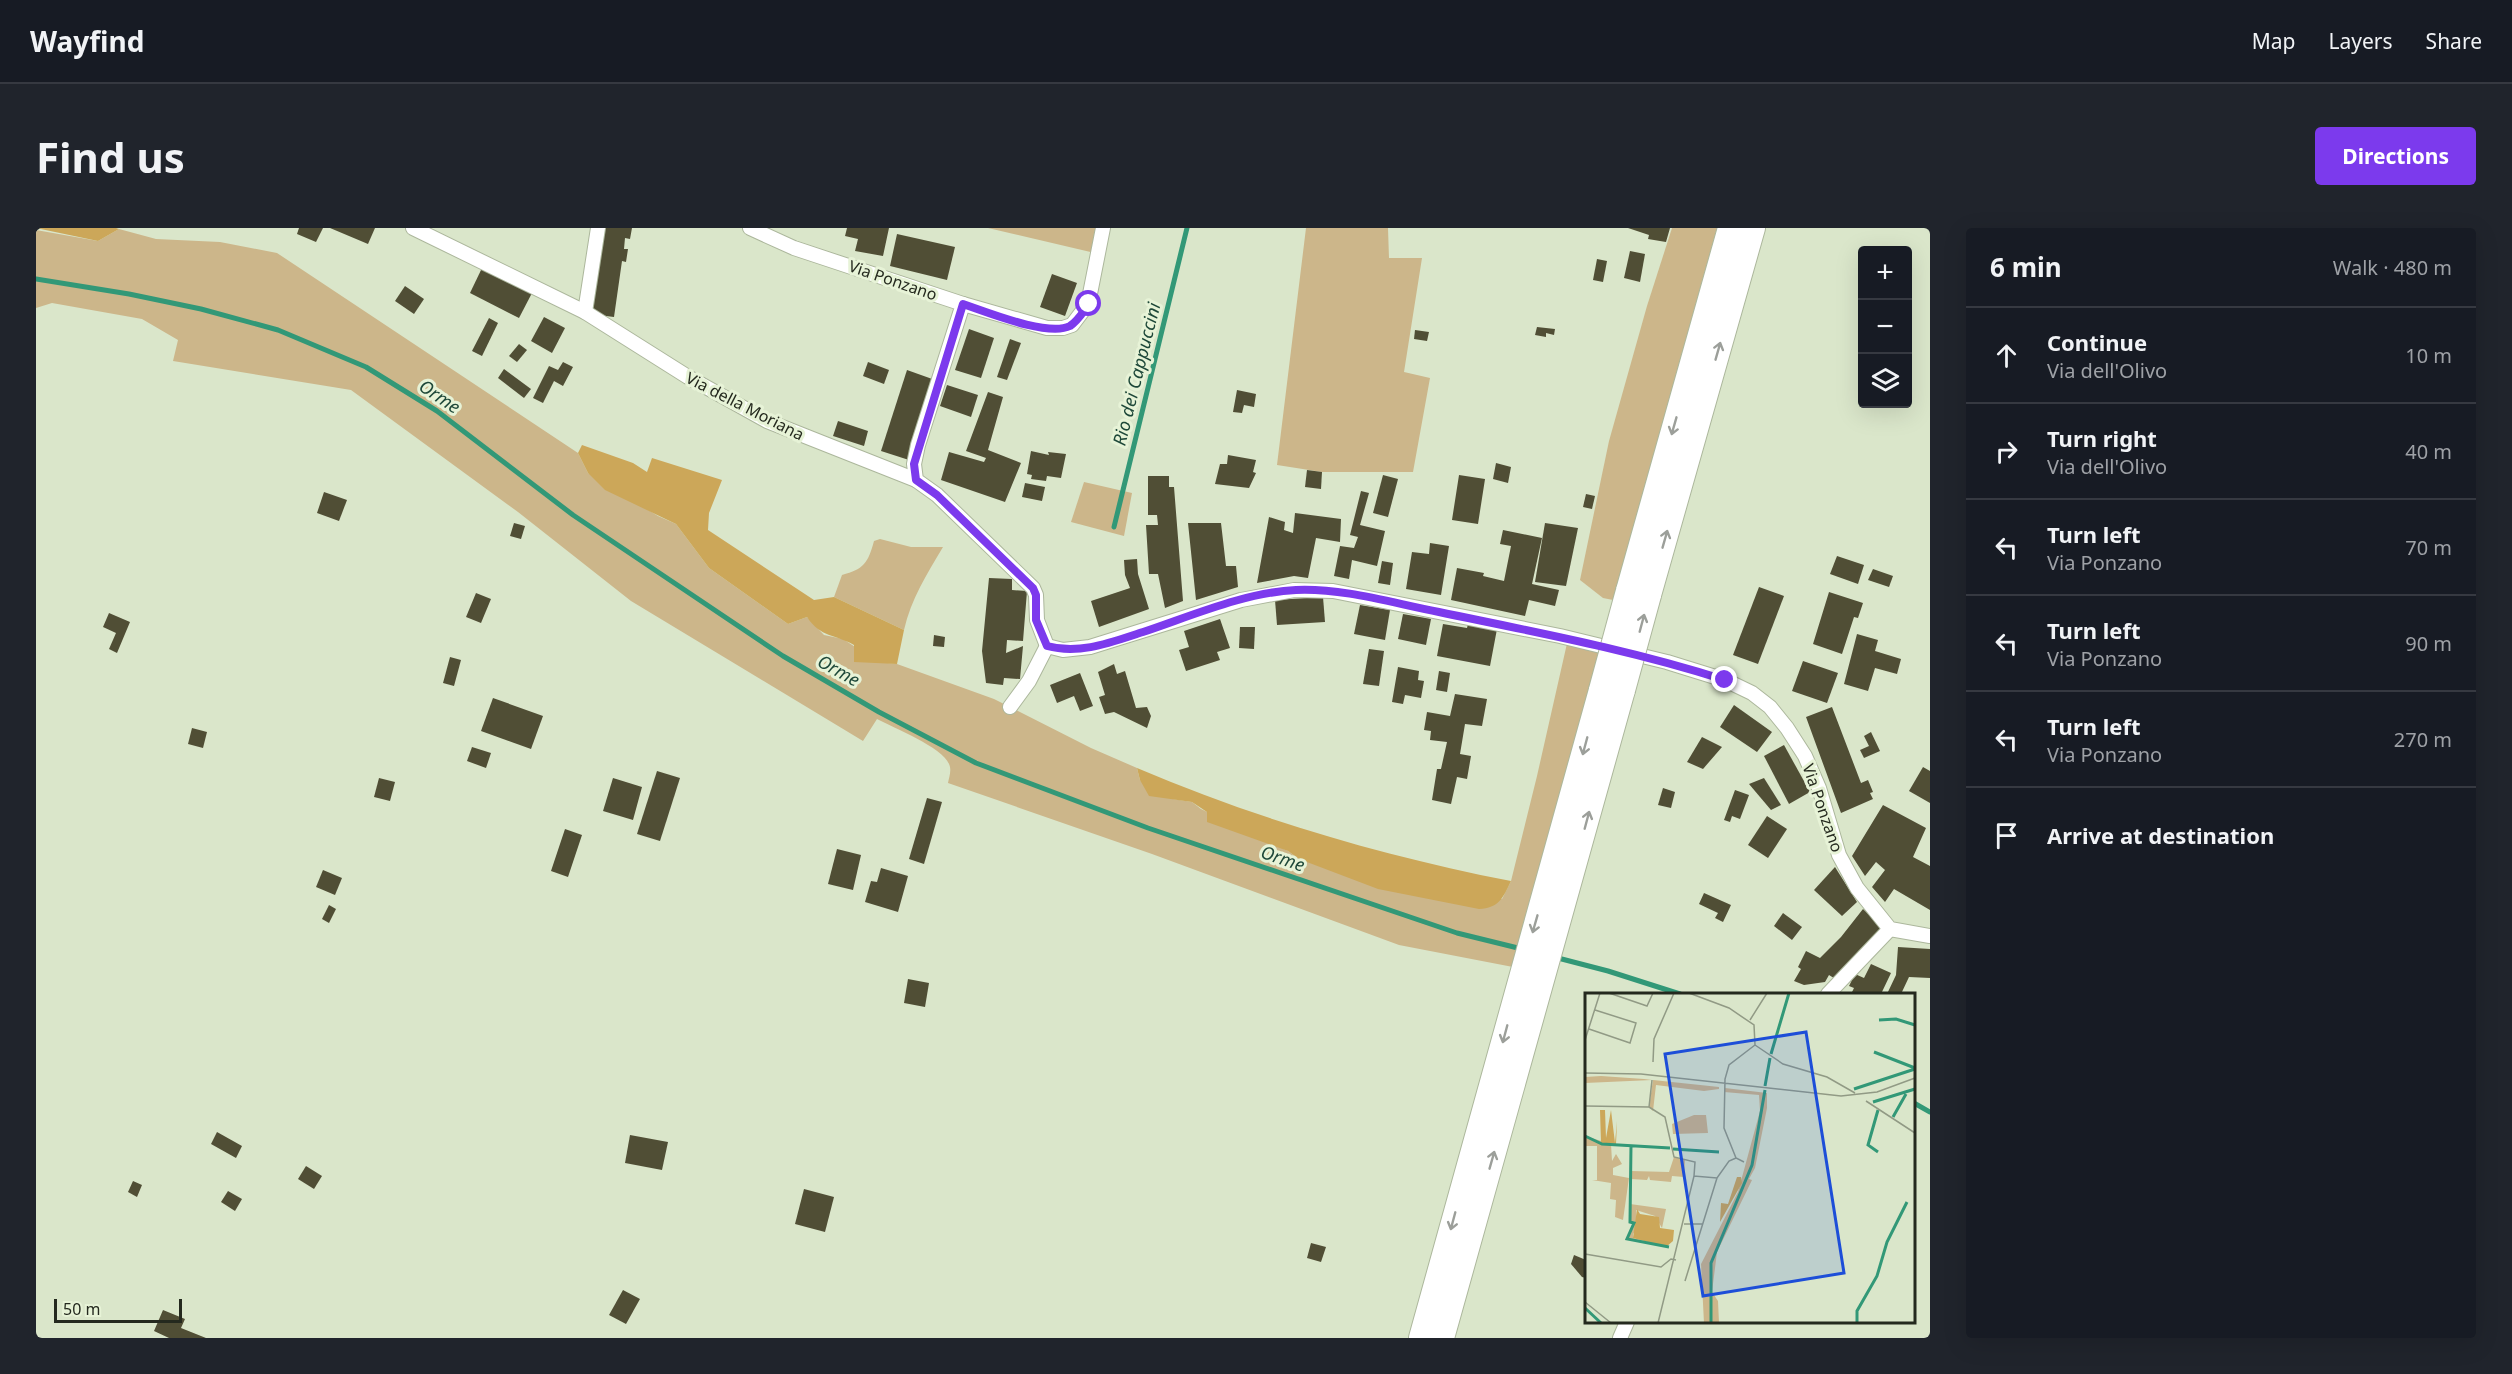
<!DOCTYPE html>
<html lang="en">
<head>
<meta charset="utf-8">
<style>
  :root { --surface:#171b24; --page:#20242c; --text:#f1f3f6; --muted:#9ea1a6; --line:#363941; --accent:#7c3aed }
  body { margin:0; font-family:"Noto Sans",sans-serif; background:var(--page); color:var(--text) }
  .controls { position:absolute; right:18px; top:18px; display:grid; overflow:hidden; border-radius:6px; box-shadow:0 6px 24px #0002 }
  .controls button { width:54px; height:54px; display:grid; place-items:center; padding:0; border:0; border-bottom:2px solid var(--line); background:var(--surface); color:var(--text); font:30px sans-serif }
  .scale { position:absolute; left:18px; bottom:15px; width:128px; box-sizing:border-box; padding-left:6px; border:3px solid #24291e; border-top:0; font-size:16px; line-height:21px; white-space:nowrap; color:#24291e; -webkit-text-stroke:4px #e7f3d7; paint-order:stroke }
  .stop { position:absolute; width:18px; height:18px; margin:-14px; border:4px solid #7c3aed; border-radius:50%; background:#fff }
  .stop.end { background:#7c3aed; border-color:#fff; box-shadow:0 2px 6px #0008 }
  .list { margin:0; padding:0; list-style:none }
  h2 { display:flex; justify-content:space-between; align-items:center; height:78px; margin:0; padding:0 24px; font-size:26px }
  h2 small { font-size:20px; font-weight:400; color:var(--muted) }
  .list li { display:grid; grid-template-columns:39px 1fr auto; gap:18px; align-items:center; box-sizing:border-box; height:96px; padding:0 24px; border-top:2px solid var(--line) }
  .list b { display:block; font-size:22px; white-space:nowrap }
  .list p { margin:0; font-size:20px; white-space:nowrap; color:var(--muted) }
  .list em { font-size:20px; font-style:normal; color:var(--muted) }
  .icon { flex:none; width:33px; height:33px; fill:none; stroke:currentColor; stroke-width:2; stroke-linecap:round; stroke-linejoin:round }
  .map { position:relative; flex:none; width:1894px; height:1110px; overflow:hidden; border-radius:6px }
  header { display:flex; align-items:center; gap:36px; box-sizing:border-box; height:84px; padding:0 30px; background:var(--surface); border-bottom:2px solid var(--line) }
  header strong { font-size:28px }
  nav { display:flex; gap:33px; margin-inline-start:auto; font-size:21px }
  .intro { display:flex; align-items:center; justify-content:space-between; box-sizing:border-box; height:144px; padding:0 36px }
  h1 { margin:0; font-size:42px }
  .button { padding:15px 27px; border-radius:6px; background:var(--accent); color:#fff; font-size:21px; font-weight:700 }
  main { display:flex; gap:36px; padding:0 36px }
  aside { flex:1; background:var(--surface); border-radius:6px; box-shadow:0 6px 24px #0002 }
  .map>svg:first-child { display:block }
  .green { fill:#ccb68a }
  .forest { fill:#cca759 }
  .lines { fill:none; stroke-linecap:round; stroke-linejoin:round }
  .stream { stroke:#329877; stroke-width:5 }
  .building { fill:#504e35 }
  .minor-casing { stroke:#acb79c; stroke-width:16 }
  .trunk-casing { stroke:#acb79c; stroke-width:26 }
  .minor { stroke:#fff; stroke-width:14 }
  .trunk { stroke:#fff; stroke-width:24 }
  .trunk-bridge-casing { stroke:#acb79c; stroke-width:26; stroke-linecap:butt }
  .trunk-bridge { stroke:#fff; stroke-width:24 }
  .oneway { stroke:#9c9f9a }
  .route { stroke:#7c3aed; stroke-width:8 }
  .labels { text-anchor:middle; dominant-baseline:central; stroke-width:6; stroke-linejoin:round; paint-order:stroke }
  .street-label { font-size:16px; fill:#24291e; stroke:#e7f3d7 }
  .water-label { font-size:18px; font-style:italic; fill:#1e4839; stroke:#e7f3d7 }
  .inset-river { fill:none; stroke:#329877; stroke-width:3 }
  .inset-road { fill:none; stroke:#919a85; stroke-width:1.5 }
  .view { fill:#1d4ed8; fill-opacity:0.15; stroke:#1d4ed8; stroke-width:3 }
  .inset-edge { fill:none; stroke:#24291e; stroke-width:3 }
</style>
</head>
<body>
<header>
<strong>Wayfind</strong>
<nav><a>Map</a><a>Layers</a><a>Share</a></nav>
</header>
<div class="intro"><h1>Find us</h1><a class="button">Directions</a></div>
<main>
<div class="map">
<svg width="1894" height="1110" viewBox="0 0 1894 1110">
  <rect width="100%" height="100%" fill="#dae6ca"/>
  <!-- green -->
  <g class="green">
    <polygon points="952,0 1067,0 1063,26"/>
    <polygon points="1270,0 1352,0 1353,30 1386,30 1368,144 1394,150 1377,244 1286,244 1241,237"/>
    <polygon points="1636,0 1681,0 1577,372 1567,370 1544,352 1573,213 1611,78"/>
    <path d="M83,1L120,11L184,14L241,25L542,225L552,245L622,288L640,296L673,340L752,396L771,389L788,407L807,411L842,434L861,436L958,471L1055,520L1101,540L1104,552L1137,571L1156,574L1165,581L1252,623L1263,631L1466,671L1475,653L1501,548L1532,411L1565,418L1477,739L1363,717L1116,626L912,555C913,549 916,542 913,536C906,519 858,500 841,491L827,513L595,373L482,284L315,162L137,133L142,112L106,91L16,75L0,80V2L62,13Z"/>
    <polygon points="1048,254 1096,265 1088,308 1035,294"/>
    <path d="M844,311L875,319H907C891,346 875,371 868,402L798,369L806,347C828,341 832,335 838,313Z"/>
  </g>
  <!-- forest -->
  <g class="forest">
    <polygon points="0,0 80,0 83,1 62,13"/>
    <path d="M546,217L597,235L611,244L616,230L686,252L673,285L672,302L778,372L798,369L868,402L861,436L818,434V417C799,406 785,410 771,389L752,396L673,340L640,296L569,262L552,245L542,225Z"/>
    <path d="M1101,540C1221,591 1347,628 1475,653C1467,670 1463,680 1443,681L1342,661L1263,631L1252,623L1171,594V584L1156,574L1113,568L1104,552Z"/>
  </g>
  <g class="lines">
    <!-- stream -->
    <g class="stream">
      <polyline points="0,51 93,66 165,81 242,102 330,139 401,183 537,287 747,428 843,484 940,535 1112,600 1421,705 1486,721"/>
      <polyline points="1078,299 1151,0"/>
      <polyline points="1518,729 1572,743 1644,766"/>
      <polyline points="1878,875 1894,884"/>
    </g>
  </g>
  <!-- building -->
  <g class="building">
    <polygon points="263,0 287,0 280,14 261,6"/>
    <polygon points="294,0 339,0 332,16"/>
    <polygon points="565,0 596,0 594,11 589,10 588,21 592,21 590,34 586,33 578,89 554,86"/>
    <polygon points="811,0 853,0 847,28 819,23 822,11 809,8"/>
    <polygon points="1592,0 1634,0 1630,14 1612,11 1613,7"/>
    <polygon points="861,6 919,19 911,52 854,38"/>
    <polygon points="1594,23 1609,26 1604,54 1588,50"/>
    <polygon points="1561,31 1571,33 1567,54 1557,52"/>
    <polygon points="446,40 496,65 483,90 434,65"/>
    <polygon points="1016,46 1041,55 1029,88 1004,79"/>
    <polygon points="369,58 388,71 378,86 359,73"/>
    <polygon points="508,89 529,100 516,125 495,113"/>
    <polygon points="453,90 462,95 446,128 436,123"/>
    <polygon points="1501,99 1519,101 1518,107 1510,105 1510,109 1499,107"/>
    <polygon points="933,101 958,110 945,150 919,142"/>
    <polygon points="1379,102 1393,104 1391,113 1378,111"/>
    <polygon points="974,111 985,115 971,152 961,149"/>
    <polygon points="483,116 491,122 481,134 473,128"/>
    <polygon points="527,134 537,139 527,158 518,153 507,175 497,170 513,138 522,142"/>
    <polygon points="832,134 853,142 848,156 827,148"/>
    <polygon points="468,141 495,161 488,170 462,150"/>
    <polygon points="871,142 899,152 873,232 845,223"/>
    <polygon points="911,157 942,167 935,189 904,178"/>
    <polygon points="1201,162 1220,166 1218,179 1208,177 1206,185 1197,184"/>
    <polygon points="952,164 967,169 952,222 985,235 969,274 905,252 913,224 948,234 950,230 930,223"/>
    <polygon points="802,193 832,203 828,218 797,208"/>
    <polygon points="995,223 1013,227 1012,224 1030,226 1025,250 1011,248 1010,253 995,251 996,247 991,246"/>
    <polygon points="1192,227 1220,232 1217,244 1220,245 1213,260 1179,256 1184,236 1191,236"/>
    <polygon points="1460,235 1475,239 1472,255 1457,251"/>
    <polygon points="1271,242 1286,244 1285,261 1269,259"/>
    <polygon points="1347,247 1362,251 1352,289 1337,285"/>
    <polygon points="1423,247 1449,251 1442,296 1416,292"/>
    <polygon points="1112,248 1133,248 1133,259 1138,259 1147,373 1129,380 1122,346 1113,346 1110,297 1122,297 1121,287 1112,287"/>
    <polygon points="989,255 1009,259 1006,273 986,269"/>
    <polygon points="1325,263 1333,265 1324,297 1349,303 1341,338 1316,332 1313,351 1298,348 1304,318 1318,320 1322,309 1314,307"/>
    <polygon points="288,264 311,272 303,293 281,285"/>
    <polygon points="1550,266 1559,268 1556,281 1547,279"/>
    <polygon points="1259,285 1305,291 1304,314 1280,310 1272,350 1258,348 1221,355 1233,289 1249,294 1248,302 1257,305"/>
    <polygon points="478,295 489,298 485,311 474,308"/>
    <polygon points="1152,295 1185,295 1190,338 1200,338 1202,359 1160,372"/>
    <polygon points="1509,295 1542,300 1530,358 1499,354"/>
    <polygon points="1467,302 1506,310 1496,356 1523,362 1519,378 1493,372 1489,388 1415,372 1421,340 1448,345 1447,348 1468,353 1475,318 1464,316"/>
    <polygon points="1394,315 1413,318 1405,367 1370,361 1376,324 1393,326"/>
    <polygon points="1801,328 1828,337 1822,356 1794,346"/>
    <polygon points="1101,331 1102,346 1113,381 1063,399 1055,373 1094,360 1089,347 1088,332"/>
    <polygon points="1346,333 1357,335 1354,357 1342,355"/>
    <polygon points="1837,341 1857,348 1853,359 1832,352"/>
    <polygon points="953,350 976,351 976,362 991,363 987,413 971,412 970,425 987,418 984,451 968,450 967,457 950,455 946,423"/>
    <polygon points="1723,359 1748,368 1722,436 1697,427"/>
    <polygon points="1793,364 1827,375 1822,390 1818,389 1806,426 1777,416"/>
    <polygon points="440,365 455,371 445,395 430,389"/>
    <polygon points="1287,369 1289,394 1241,397 1239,372"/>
    <polygon points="1324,377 1354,382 1349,412 1318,406"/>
    <polygon points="73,385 94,394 81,425 73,421 80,405 67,399"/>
    <polygon points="1367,386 1395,391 1390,417 1362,411"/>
    <polygon points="1184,391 1194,420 1181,424 1184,432 1150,443 1143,422 1153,419 1148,403"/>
    <polygon points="1407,396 1431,400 1432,396 1461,401 1454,438 1401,428"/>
    <polygon points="1204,399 1219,399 1218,421 1203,420"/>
    <polygon points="1821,406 1842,412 1839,423 1865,431 1861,446 1839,440 1832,463 1808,456"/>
    <polygon points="898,407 909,409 908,419 897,418"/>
    <polygon points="1333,421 1348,423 1343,458 1327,456"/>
    <polygon points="414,429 425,432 418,458 407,455"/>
    <polygon points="1767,433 1802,445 1791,475 1756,463"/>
    <polygon points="1078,436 1081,446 1089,443 1100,480 1111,479 1115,488 1111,500 1078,484 1069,486 1063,469 1069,467 1062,444"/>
    <polygon points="1362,439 1383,443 1382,452 1388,453 1385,470 1369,467 1367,476 1356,474"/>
    <polygon points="1403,443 1414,445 1411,464 1400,462"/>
    <polygon points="1044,445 1057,478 1044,483 1038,468 1021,475 1014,457"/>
    <polygon points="1419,466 1451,471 1446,498 1429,496 1424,526 1435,528 1431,551 1421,549 1415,576 1396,572 1401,541 1405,541 1411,514 1394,512 1395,503 1388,502 1391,484 1414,488"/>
    <polygon points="457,470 507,488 495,521 445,503"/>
    <polygon points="1698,477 1736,504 1721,524 1684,499"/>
    <polygon points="1796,479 1825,555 1832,552 1837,564 1834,565 1837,571 1805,585 1770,489"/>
    <polygon points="156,500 171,504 167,520 152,516"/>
    <polygon points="1835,504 1844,523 1828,530 1824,522 1833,518 1828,508"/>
    <polygon points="1666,509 1686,519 1667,541 1651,534"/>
    <polygon points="1748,517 1774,564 1753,576 1728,528"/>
    <polygon points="436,519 455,525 450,540 431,533"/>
    <polygon points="1887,539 1894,543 1894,575 1873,563"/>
    <polygon points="621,543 644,550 624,613 601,606"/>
    <polygon points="343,550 359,554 354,573 338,569"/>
    <polygon points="577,550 606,559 597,592 567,583"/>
    <polygon points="1728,550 1745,577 1735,582 1713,556"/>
    <polygon points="1627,560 1639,564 1635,580 1622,577"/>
    <polygon points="1699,562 1713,567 1704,591 1696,588 1694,594 1688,592"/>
    <polygon points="891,570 906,574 888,636 873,631"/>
    <polygon points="1847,577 1890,600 1877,629 1894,638 1894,682 1858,661 1849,674 1836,659 1849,642 1840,634 1829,648 1816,628"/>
    <polygon points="1731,588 1751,601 1732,630 1712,617"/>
    <polygon points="529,601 546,607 532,649 515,643"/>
    <polygon points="801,621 825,627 817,662 792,656"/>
    <polygon points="1799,639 1821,674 1806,688 1778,662"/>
    <polygon points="845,640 872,648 862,684 829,674 835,653 841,654"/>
    <polygon points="287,642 306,650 299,667 280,659"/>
    <polygon points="1668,665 1695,677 1687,694 1679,690 1682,685 1663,676"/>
    <polygon points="293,677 300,681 293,695 286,691"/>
    <polygon points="1827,681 1847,700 1801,752 1793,747 1789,754 1768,757 1758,753 1765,741 1762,739 1770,723 1784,730 1805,709"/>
    <polygon points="1747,685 1766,699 1756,712 1738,698"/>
    <polygon points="1862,719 1894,721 1894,750 1873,749 1865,766 1851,766 1860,747"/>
    <polygon points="1835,736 1855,745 1845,766 1815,766 1818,760 1813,758 1819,746 1828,750"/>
    <polygon points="872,751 893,755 889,779 868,775"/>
    <polygon points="181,904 206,918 200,930 175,916"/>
    <polygon points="594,907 632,914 626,942 589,935"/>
    <polygon points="270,938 286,948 278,961 262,951"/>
    <polygon points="97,953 106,957 101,969 92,964"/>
    <polygon points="768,961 798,969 789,1004 759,996"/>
    <polygon points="192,963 206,971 199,983 185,974"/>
    <polygon points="1275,1015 1290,1019 1285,1034 1271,1030"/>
    <polygon points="1538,1027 1550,1032 1550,1050 1546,1049 1535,1036"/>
    <polygon points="587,1062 604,1071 590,1096 573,1087"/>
    <polygon points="127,1082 149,1091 145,1100 170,1110 133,1110 118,1103"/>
  </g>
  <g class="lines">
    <!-- minor casing -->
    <g class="minor-casing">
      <g id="minor">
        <polyline points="377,0 549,84 652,149 731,193 880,252"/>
        <polyline points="714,0 758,20 927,76 882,217 878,236 880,252 901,267 997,360 1000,367 1001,392 1011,418"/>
        <polyline points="927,76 1011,100 1027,100 1036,97 1052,76 1067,0"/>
        <polyline points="549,84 562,0"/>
        <polyline points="974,479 993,453 1011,418 1027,422 1054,419 1205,372 1258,362 1297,363 1524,408 1631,434 1689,452 1716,465 1734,479 1751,500 1769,528 1783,560 1803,627 1821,660 1854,701 1894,708"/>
        <polyline points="1792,766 1854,701"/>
        <polyline points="1584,1110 1591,1094"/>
      </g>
    </g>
    <!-- trunk casing -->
    <g class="trunk-casing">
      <g id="trunk">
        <polyline points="1592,363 1694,0"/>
        <polyline points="1613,367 1717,0"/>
        <polyline points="1385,1110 1565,462"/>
        <polyline points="1406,1110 1587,462"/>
      </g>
    </g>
    <!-- minor -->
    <use href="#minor" class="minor"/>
    <!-- trunk -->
    <use href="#trunk" class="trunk"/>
    <!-- trunk-bridge casing -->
    <g class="trunk-bridge-casing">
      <g id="trunk-bridge">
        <polyline points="1565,462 1592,363"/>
        <polyline points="1587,462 1613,367"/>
      </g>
    </g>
    <!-- trunk-bridge -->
    <use href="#trunk-bridge" class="trunk-bridge"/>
  </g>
  <!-- one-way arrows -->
  <defs><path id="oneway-shaft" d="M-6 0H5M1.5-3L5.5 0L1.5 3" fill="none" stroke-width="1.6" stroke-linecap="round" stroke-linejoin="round" transform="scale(1.5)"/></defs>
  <g class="oneway">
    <use href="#oneway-shaft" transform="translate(1682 123) rotate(-74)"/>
    <use href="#oneway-shaft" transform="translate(1638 198) rotate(106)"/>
    <use href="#oneway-shaft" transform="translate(1629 311) rotate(-74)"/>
    <use href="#oneway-shaft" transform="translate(1606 395) rotate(-75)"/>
    <use href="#oneway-shaft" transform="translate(1549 518) rotate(105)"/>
    <use href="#oneway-shaft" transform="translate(1551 592) rotate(-75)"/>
    <use href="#oneway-shaft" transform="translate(1499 696) rotate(106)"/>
    <use href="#oneway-shaft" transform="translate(1469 806) rotate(105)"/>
    <use href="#oneway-shaft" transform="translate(1456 932) rotate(-74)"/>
    <use href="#oneway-shaft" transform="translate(1417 993) rotate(105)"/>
  </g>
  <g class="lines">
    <!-- route -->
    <path class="route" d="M1053,76C1047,84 1042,93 1034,98C1012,109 951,84 927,76L878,236L880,252L901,267L997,360L1000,367V392L1011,418C1044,427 1076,414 1107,404C1155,388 1210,364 1260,362C1308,360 1356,375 1403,384C1499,404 1596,422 1689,452"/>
  </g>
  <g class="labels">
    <!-- street labels -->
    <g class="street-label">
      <text transform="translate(857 52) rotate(19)">Via Ponzano</text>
      <text transform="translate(709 178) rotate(27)">Via della Moriana</text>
      <text transform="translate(1787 580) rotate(71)">Via Ponzano</text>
    </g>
    <!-- water labels -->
    <g class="water-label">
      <text transform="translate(1100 146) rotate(-76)">Rio dei Cappuccini</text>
      <text transform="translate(404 168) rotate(34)">Orme</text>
      <text transform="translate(803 442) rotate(29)">Orme</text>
      <text transform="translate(1247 630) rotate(19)">Orme</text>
    </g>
  </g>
  <!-- overview -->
  <g transform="translate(1549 765)">
    <rect width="330" height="330" fill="#dae6ca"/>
    <path d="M16,83L59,86L67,87L0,90V84ZM68,87L134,94V96L119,98L71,92L68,118L64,114ZM140,95L182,100V115L170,175L164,186L167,187L132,259L127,299L133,308L134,330H119L116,271L153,199L175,118L174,102L139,99ZM109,122H121L123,140L88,141L87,131ZM0,143L26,151L27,168L31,161L37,171L28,175V182L44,185L38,227L30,224L31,207L25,206L26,190L7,187H12V153H1ZM89,164L100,167L99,184L87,183L86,189L65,187L64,183L62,187L46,186V178L84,179ZM45,211L81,216L77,235L70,223L51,217L52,235L48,241V245L77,253L42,246L48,231L44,230Z" fill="#ccb68a"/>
    <path d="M15,117H20L21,145L26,117L30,150L32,128L31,151L16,150ZM152,184H156L157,190L135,229L136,210L143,211ZM52,216L55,221L74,224L75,235L89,237L88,248L81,254L48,245Z" fill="#cca759"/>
    <path class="inset-river" d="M294,27L311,26L330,32M289,59L330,75M186,61L204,0M180,93L185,65M269,96L330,76M288,109L330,96M293,117L283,152L293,159M308,124L321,101M0,143L17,151L85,155M46,152L45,229L49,230L42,246L84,254M88,156L134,159M0,315L16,330M126,330V270L167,172L180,97M272,330V318L292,283L302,249L322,209"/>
    <path class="inset-road" d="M24,0L62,13L68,0M104,0L144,15L169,32L170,52L144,72L140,86L139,135L151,165L159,169M165,27L182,0M4,36L45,50L51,30L10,17M0,47L15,0M170,52L198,71L242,84L270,100M68,69L69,46L89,0M0,80L56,81L256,103L292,99L330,85M67,87L64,114L80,124L89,164L110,169L109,183M281,108L330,140M0,113L64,114M99,231H118M0,261L76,274L86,266L91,267M100,288L132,185M0,309L26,330M73,330L109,183L132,185L144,168L151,165"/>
    <path class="view" d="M221,39L259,280L118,303L80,61Z"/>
    <rect width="330" height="330" class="inset-edge"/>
  </g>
</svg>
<div class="controls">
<button>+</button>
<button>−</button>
<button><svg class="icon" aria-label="layers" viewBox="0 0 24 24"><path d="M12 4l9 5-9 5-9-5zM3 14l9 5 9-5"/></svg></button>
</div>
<div class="scale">50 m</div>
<div class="stop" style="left:1053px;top:76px"></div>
<div class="stop end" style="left:1689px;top:452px"></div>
</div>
<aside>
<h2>6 min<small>Walk · 480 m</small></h2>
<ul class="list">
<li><svg class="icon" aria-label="ahead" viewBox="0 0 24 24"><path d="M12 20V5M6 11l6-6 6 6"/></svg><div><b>Continue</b><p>Via dell'Olivo</p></div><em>10 m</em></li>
<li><svg class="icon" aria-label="right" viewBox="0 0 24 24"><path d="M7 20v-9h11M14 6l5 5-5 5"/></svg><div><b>Turn right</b><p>Via dell'Olivo</p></div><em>40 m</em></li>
<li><svg class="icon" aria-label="left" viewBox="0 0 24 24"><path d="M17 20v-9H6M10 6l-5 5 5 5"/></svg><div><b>Turn left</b><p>Via Ponzano</p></div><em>70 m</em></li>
<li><svg class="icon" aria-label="left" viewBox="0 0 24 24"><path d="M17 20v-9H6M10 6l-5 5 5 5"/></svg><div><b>Turn left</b><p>Via Ponzano</p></div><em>90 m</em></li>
<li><svg class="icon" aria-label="left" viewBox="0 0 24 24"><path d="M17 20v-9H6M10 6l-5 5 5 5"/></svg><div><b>Turn left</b><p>Via Ponzano</p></div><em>270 m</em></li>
<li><svg class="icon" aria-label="arrive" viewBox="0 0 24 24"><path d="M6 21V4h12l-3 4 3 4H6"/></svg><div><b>Arrive at destination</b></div></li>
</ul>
</aside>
</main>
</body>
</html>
